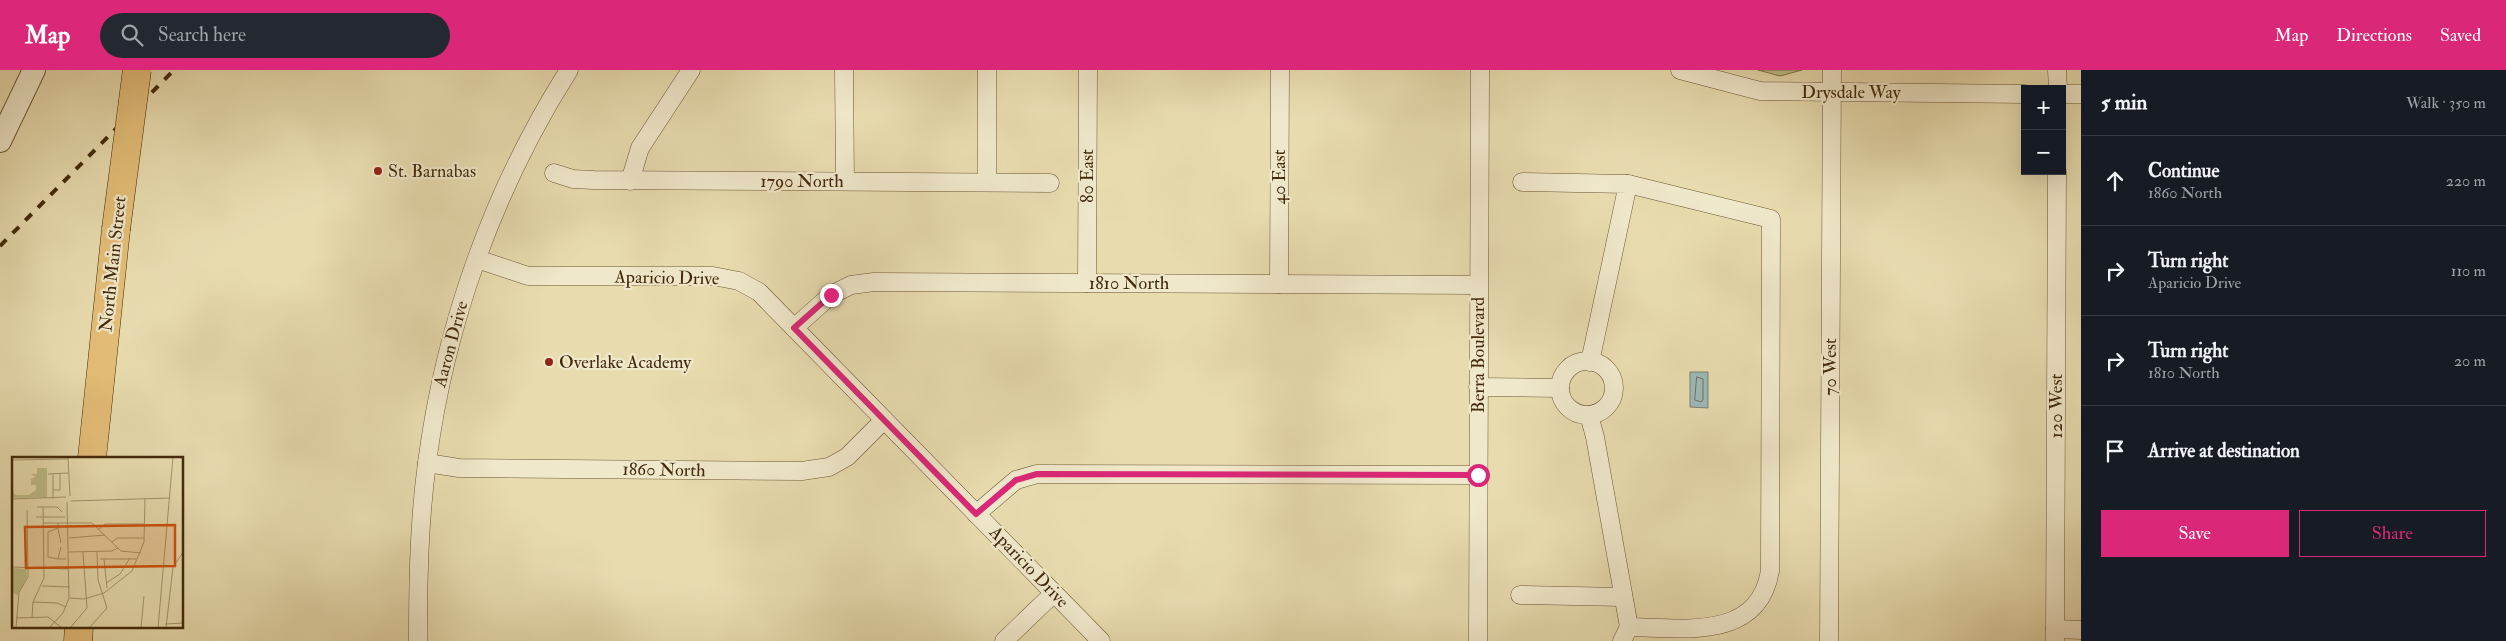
<!DOCTYPE html>
<html lang="en">
<head>
<meta charset="utf-8">
<style>
  :root { --surface:#171b24; --page:#242831; --text:#f1f3f6; --muted:#9ea1a6; --line:#363941; --accent:#db2777 }
  body { margin:0; font-family:"IM FELL Double Pica",serif; background:var(--page); color:var(--text) }
  .controls { position:absolute; right:15px; top:15px; display:grid; overflow:hidden; border-radius:0px; box-shadow:0 5px 20px #0002 }
  .controls button { width:45px; height:45px; display:grid; place-items:center; padding:0; border:0; border-bottom:1px solid var(--line); background:var(--surface); color:var(--text); font:25px sans-serif }
  .stop { position:absolute; width:15px; height:15px; margin:-11px; border:4px solid #db2777; border-radius:50%; background:#fff }
  .stop.end { background:#db2777; border-color:#fff; box-shadow:0 1px 5px #0008 }
  .list { margin:0; padding:0; list-style:none }
  h2 { display:flex; justify-content:space-between; align-items:center; height:65px; margin:0; padding:0 20px; font-size:21px }
  h2 small { font-size:16px; font-weight:400; color:var(--muted) }
  .list li { display:grid; grid-template-columns:32px 1fr auto; gap:15px; align-items:center; box-sizing:border-box; height:90px; padding:0 20px; border-top:1px solid var(--line) }
  .list b { display:block; font-size:19px; white-space:nowrap }
  .list p { margin:0; font-size:16px; white-space:nowrap; color:var(--muted) }
  .list em { font-size:16px; font-style:normal; color:var(--muted) }
  .actions { display:flex; gap:10px; padding:15px 20px }
  .actions a { flex:1; padding:11px 0; border:1px solid var(--accent); border-radius:0px; text-align:center; font-size:18px; color:var(--accent) }
  .actions .main { background:var(--accent); color:#fff }
  .icon { flex:none; width:28px; height:28px; fill:none; stroke:currentColor; stroke-width:2; stroke-linecap:round; stroke-linejoin:round }
  .map { position:relative; flex:none; width:2081px; height:571px; overflow:hidden }
  header { display:flex; align-items:center; gap:30px; box-sizing:border-box; height:70px; padding:0 25px; background:var(--accent); color:#fff }
  header strong { font-size:24px }
  nav { display:flex; gap:28px; margin-inline-start:auto; font-size:18px }
  .search { width:350px; height:45px; background:var(--page); display:flex; align-items:center; gap:12px; box-sizing:border-box; padding:0 18px; border-radius:28px; color:var(--muted); font-size:19px }
  main { display:flex }
  aside { flex:1; background:var(--surface) }
  .map>svg:first-child { display:block }
  .green { fill:#bdbe86; stroke:#807448 }
  .water { fill:#9cb9b7; stroke:#788072 }
  .lines { fill:none; stroke-linecap:round; stroke-linejoin:round }
  .shore { stroke:#6f7260; stroke-width:1 }
  .minor-casing { stroke:#6c5633; stroke-width:19 }
  .tertiary-casing { stroke:#6c5633; stroke-width:24 }
  .trunk-casing { stroke:#422a0a; stroke-width:29 }
  .minor { stroke:#f0e8cb; stroke-width:18 }
  .tertiary { stroke:#f0e8cb; stroke-width:22 }
  .trunk { stroke:#e4be78; stroke-width:28 }
  .rail { stroke:#422a0a; stroke-width:4; stroke-dasharray:9 9; stroke-linecap:butt }
  .trunk-bridge-casing { stroke:#422a0a; stroke-width:29; stroke-linecap:butt }
  .trunk-bridge { stroke:#e4be78; stroke-width:28 }
  .route { stroke:#db2777; stroke-width:6 }
  .poi-dot { fill:#8f2418; stroke:#f0e8cb; stroke-width:2 }
  .labels { text-anchor:middle; dominant-baseline:central; stroke-width:4.5; stroke-linejoin:round; paint-order:stroke }
  .street-label { font-size:18px; fill:#422a0a; stroke:#f0e8cb }
  .poi-label { font-size:18px; fill:#422a0a; stroke:#f0e8cb; text-anchor:start }
  .inset-road { fill:none; stroke:#a6956d; stroke-width:1 }
  .view { fill:#cf520c; fill-opacity:0.15; stroke:#cf520c; stroke-width:2.5 }
  .inset-edge { fill:none; stroke:#422a0a; stroke-width:2.5 }
</style>
</head>
<body>
<header>
<strong>Map</strong>
<div class="search"><svg class="icon" aria-label="search" viewBox="0 0 24 24"><circle cx="10" cy="10" r="6"/><path d="M15 15l6 6"/></svg>Search here</div>
<nav><a>Map</a><a>Directions</a><a>Saved</a></nav>
</header>
<main>
<div class="map">
<svg width="2081" height="571" viewBox="0 0 2081 571">
  <rect width="100%" height="100%" fill="#e8dcaf"/>
  <filter id="stains"><feTurbulence type="fractalNoise" baseFrequency=".004" numOctaves="4"/><feColorMatrix values="0 0 0 0 .2 0 0 0 0 .09 0 0 0 0 .02 0 0 0 .5 -.17"/></filter>
  <radialGradient id="worn" r=".72"><stop offset=".6" stop-color="#630" stop-opacity="0"/><stop offset="1" stop-color="#630" stop-opacity=".3"/></radialGradient>
  <!-- green -->
  <polygon class="green" points="1758,0 1802,0 1780,6"/>
  <!-- water -->
  <polygon class="water" points="1690,302 1708,302 1708,338 1690,337"/>
  <g class="lines">
    <!-- shore -->
    <polygon class="shore" points="1697,307 1703,309 1703,330 1701,332 1695,330"/>
    <!-- minor casing -->
    <g class="minor-casing">
      <g id="minor">
        <polyline points="844,0 845,111"/>
        <polyline points="1680,0 1760,21 2025,24"/>
        <polyline points="2057,0 2058,19"/>
        <polyline points="2062,24 2081,24"/>
        <polyline points="554,103 573,109 594,110 1050,113"/>
        <polyline points="630,111 640,78 691,0"/>
        <polyline points="987,112 987,0"/>
        <polyline points="1522,112 1628,114 1590,292"/>
        <polyline points="477,189 528,206 713,206 739,211 759,222 1101,571"/>
        <polyline points="1087,213 1088,0"/>
        <polyline points="1279,214 1280,0"/>
        <polyline points="794,258 831,225 851,215 874,212 1478,215"/>
        <circle cx="1587" cy="318" r="27"/>
        <polyline points="1478,317 1560,318"/>
        <polyline points="1589,345 1595,367 1629,557"/>
        <polyline points="427,393 459,398 802,401 829,397 847,387 884,350"/>
        <polyline points="976,444 1016,410 1037,404 1478,405"/>
        <polyline points="1520,525 1623,527"/>
        <polyline points="2055,559 2081,560"/>
        <path d="M418,571C418,511 419,452 427,393C445,254 494,118 569,0"/>
        <polyline points="1004,571 1054,523"/>
        <polyline points="1478,571 1480,0"/>
        <path d="M1622,571L1629,557C1684,558 1758,571 1770,501L1771,149L1628,114"/>
        <polyline points="1829,571 1832,0"/>
        <polyline points="2055,571 2057,101"/>
      </g>
    </g>
    <!-- tertiary casing -->
    <g class="tertiary-casing">
      <polyline id="tertiary" points="0,71 34,0"/>
    </g>
    <!-- trunk casing -->
    <g class="trunk-casing">
      <g id="trunk">
        <polyline points="92,388 116,159"/>
        <polyline points="78,571 79,557"/>
      </g>
    </g>
    <!-- minor -->
    <use href="#minor" class="minor"/>
    <!-- tertiary -->
    <use href="#tertiary" class="tertiary"/>
    <!-- trunk -->
    <use href="#trunk" class="trunk"/>
    <!-- rail -->
    <polyline class="rail" points="0,176 174,0"/>
    <!-- trunk-bridge casing -->
    <g class="trunk-bridge-casing">
      <polyline id="trunk-bridge" points="116,159 137,0"/>
    </g>
    <!-- trunk-bridge -->
    <use href="#trunk-bridge" class="trunk-bridge"/>
  </g>
  <g class="lines">
    <!-- route -->
    <polyline class="route" points="831,225 794,258 976,444 1016,410 1037,404 1478,405"/>
  </g>
  <!-- markers -->
  <g class="poi-dot">
    <circle cx="378" cy="101" r="5"/>
    <circle cx="549" cy="292" r="5"/>
  </g>
  <g class="labels">
    <!-- street labels -->
    <g class="street-label">
      <text x="1851" y="22">Drysdale Way</text>
      <text transform="translate(1087 106) rotate(-90)">80 East</text>
      <text transform="translate(1279 107) rotate(-90)">40 East</text>
      <text x="802" y="111">1790 North</text>
      <text transform="translate(113 194) rotate(-84)">North Main Street</text>
      <text transform="translate(667 208) rotate(1)">Aparicio Drive</text>
      <text x="1129" y="213">1810 North</text>
      <text transform="translate(451 274) rotate(-75)">Aaron Drive</text>
      <text transform="translate(1478 285) rotate(-90)">Berra Boulevard</text>
      <text transform="translate(1830 297) rotate(-90)">70 West</text>
      <text transform="translate(2056 336) rotate(-90)">120 West</text>
      <text transform="translate(664 400) rotate(1)">1860 North</text>
      <text transform="translate(1029 497) rotate(46)">Aparicio Drive</text>
    </g>
    <!-- poi labels -->
    <g class="poi-label">
      <text x="388" y="101">St. Barnabas</text>
      <text x="559" y="292">Overlake Academy</text>
    </g>
  </g>
  <!-- overview -->
  <g transform="translate(12 387)">
    <rect width="171" height="171" fill="#e8dcaf"/>
    <path d="M25,11H35V40L0,41V31L3,38H17L24,33V28H19V22L24,20L19,17H25ZM0,111L14,112L15,120L6,138L0,136Z" fill="#bdbe86"/>
    <path class="inset-road" d="M56,1L58,39M0,3L56,2M36,17L56,16M41,17V42M41,33H48V16M0,42L54,40M59,44L158,41M25,50H45L50,55M24,60H53M31,66H80L109,94L129,96M46,66V71L36,75V100L46,102M46,71L49,86M87,72L93,67H133M57,81L93,78M100,85L105,81H132M49,90L46,102H54M57,95L100,94L106,91M88,102H124M92,102L95,131M0,110L57,112M94,126L108,117L118,101M30,129L58,130M57,141L72,142L92,136L120,114L132,85L133,41M21,145L45,146L54,150M20,160L21,145L32,121L31,50M4,161L36,160L50,171M153,167L172,166M4,171L7,135L16,120L15,53M37,171L51,156L57,141L55,45M58,171L75,151L71,95M77,171L95,151L86,123L85,95M129,171L132,139M146,171L161,0M154,171L161,110L172,94"/>
    <path class="view" d="M163,68V109L14,111L13,70Z"/>
    <rect width="171" height="171" class="inset-edge"/>
  </g>
  <rect width="100%" height="100%" filter="url(#stains)"/>
  <rect width="100%" height="100%" fill="url(#worn)"/>
</svg>
<div class="controls">
<button>+</button>
<button>−</button>
</div>
<div class="stop" style="left:1478px;top:405px"></div>
<div class="stop end" style="left:831px;top:225px"></div>
</div>
<aside>
<h2>5 min<small>Walk · 350 m</small></h2>
<ul class="list">
<li><svg class="icon" aria-label="ahead" viewBox="0 0 24 24"><path d="M12 20V5M6 11l6-6 6 6"/></svg><div><b>Continue</b><p>1860 North</p></div><em>220 m</em></li>
<li><svg class="icon" aria-label="right" viewBox="0 0 24 24"><path d="M7 20v-9h11M14 6l5 5-5 5"/></svg><div><b>Turn right</b><p>Aparicio Drive</p></div><em>110 m</em></li>
<li><svg class="icon" aria-label="right" viewBox="0 0 24 24"><path d="M7 20v-9h11M14 6l5 5-5 5"/></svg><div><b>Turn right</b><p>1810 North</p></div><em>20 m</em></li>
<li><svg class="icon" aria-label="arrive" viewBox="0 0 24 24"><path d="M6 21V4h12l-3 4 3 4H6"/></svg><div><b>Arrive at destination</b></div></li>
</ul>
<div class="actions"><a class="main">Save</a><a>Share</a></div>
</aside>
</main>
</body>
</html>
